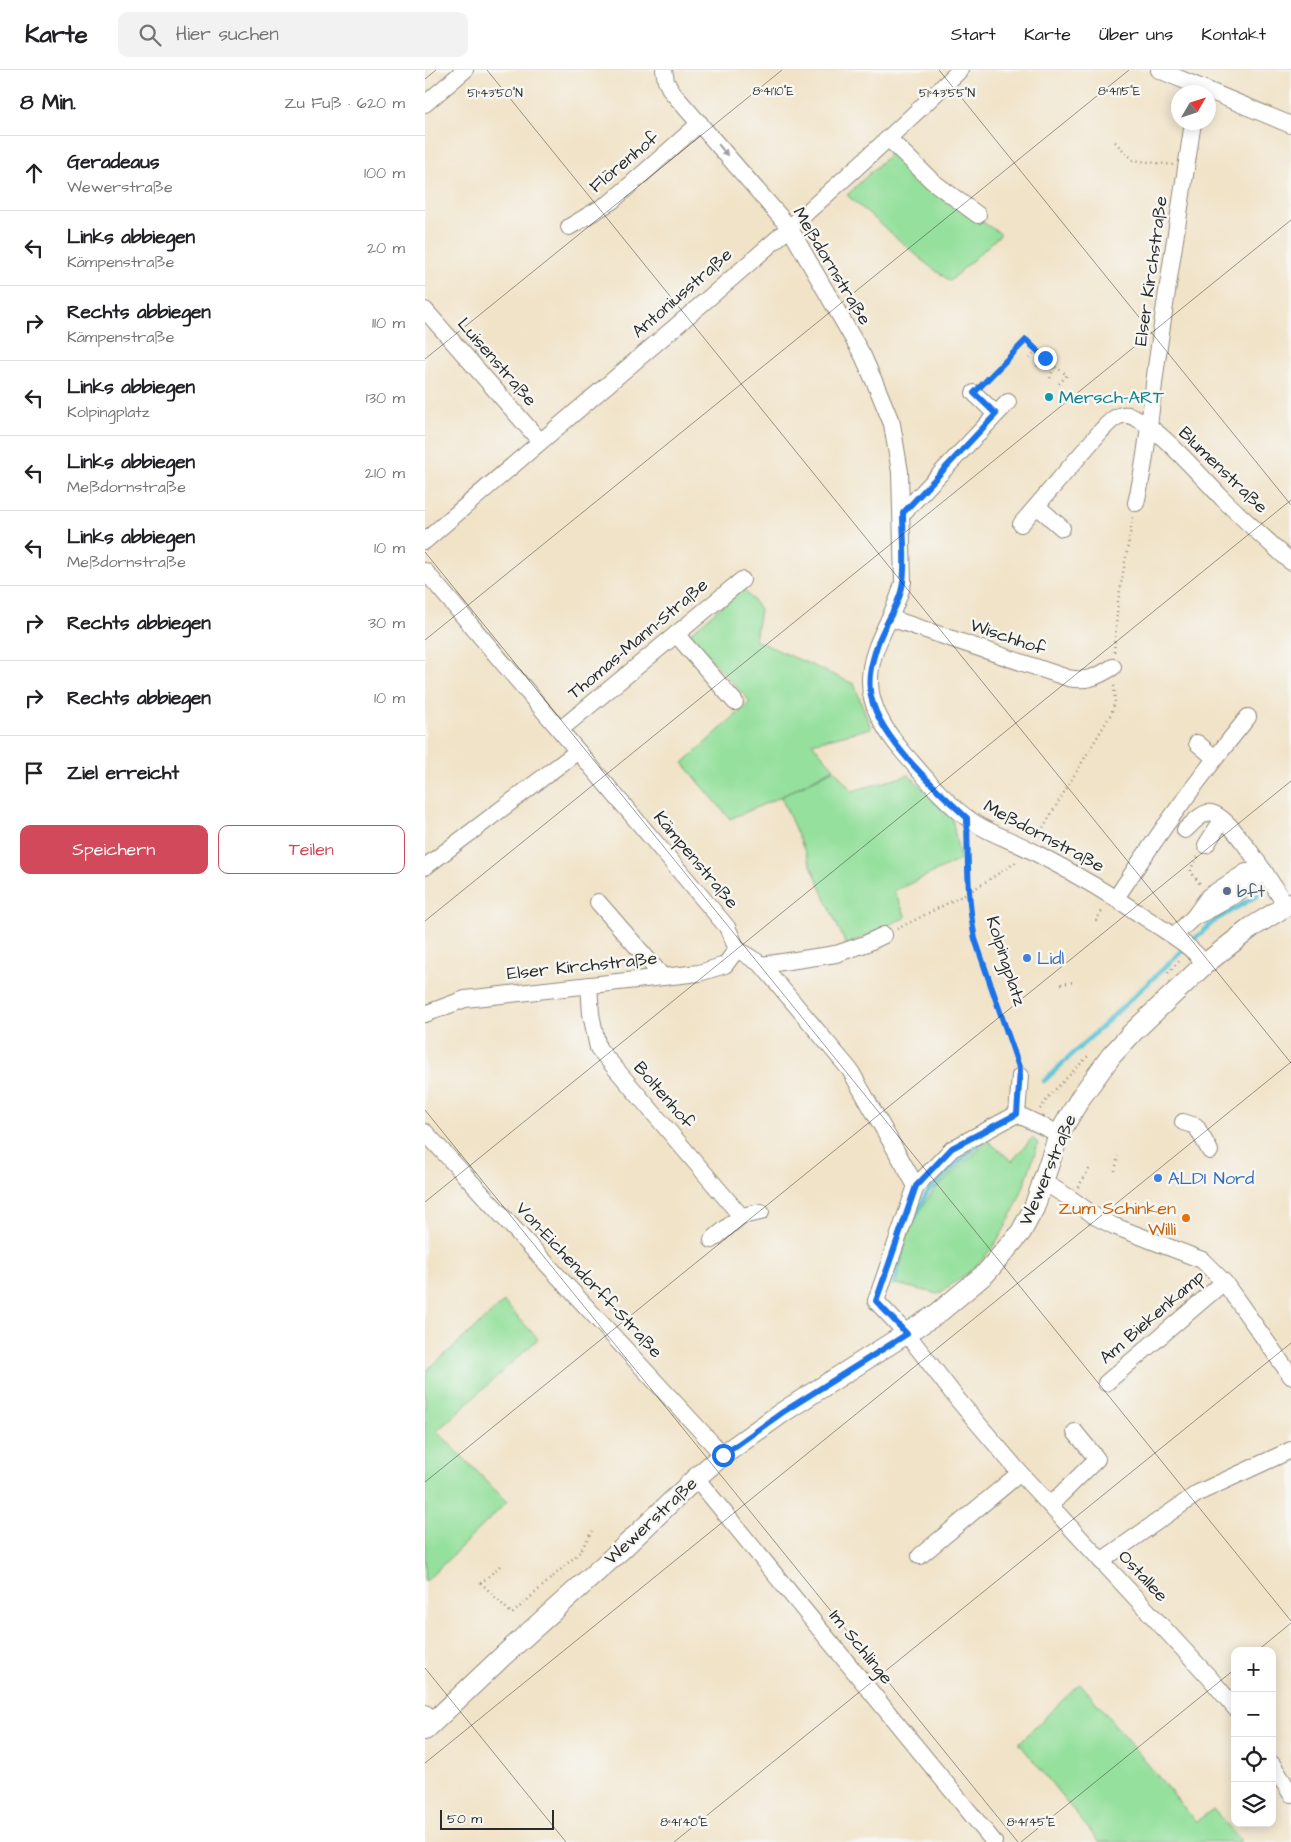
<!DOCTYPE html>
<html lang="de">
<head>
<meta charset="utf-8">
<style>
  :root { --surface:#fff; --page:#f2f2f2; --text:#202124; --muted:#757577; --line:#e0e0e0; --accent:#d1495b }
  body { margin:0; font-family:"Architects Daughter",sans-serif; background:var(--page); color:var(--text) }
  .controls { position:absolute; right:15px; bottom:15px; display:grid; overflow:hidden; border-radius:10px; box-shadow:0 2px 12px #0003 }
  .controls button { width:45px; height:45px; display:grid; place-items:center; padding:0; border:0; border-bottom:1px solid var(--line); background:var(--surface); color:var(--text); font:25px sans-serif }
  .compass { position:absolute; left:746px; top:15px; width:45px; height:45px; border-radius:50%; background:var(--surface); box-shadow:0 2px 12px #0003; rotate:51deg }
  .scale { position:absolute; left:15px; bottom:12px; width:114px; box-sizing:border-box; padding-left:5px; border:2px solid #2b2b2b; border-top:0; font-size:14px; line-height:18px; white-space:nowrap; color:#2b2b2b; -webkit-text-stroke:4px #f6f6f2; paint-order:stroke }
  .stop { position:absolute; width:15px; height:15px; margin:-11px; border:4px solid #1a73e8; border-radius:50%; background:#fff }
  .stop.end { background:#1a73e8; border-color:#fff; box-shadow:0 1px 5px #0008 }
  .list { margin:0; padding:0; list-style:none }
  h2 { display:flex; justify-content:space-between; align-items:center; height:65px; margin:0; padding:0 20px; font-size:21px }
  h2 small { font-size:16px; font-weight:400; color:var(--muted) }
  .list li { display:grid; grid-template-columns:32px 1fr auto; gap:15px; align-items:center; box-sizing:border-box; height:75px; padding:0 20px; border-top:1px solid var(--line) }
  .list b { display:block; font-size:19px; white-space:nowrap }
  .list p { margin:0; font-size:16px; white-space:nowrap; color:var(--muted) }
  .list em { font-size:16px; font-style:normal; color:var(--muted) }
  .actions { display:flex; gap:10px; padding:15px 20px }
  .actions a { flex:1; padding:11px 0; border:1px solid var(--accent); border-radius:10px; text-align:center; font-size:18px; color:var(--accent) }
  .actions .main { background:var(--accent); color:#fff }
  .icon { flex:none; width:28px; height:28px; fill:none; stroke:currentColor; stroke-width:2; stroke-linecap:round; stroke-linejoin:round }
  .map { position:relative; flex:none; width:866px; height:1772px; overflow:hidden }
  header { display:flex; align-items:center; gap:30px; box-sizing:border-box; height:70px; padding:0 25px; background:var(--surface); border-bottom:1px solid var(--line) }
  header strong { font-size:24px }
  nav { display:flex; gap:28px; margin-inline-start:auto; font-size:18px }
  .search { width:350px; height:45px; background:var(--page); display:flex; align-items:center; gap:12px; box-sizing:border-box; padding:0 18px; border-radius:10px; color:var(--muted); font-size:19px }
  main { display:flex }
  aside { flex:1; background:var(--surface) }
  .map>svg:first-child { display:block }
  .green { fill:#94e09c; stroke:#608664 }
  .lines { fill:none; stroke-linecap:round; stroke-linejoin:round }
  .stream { stroke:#5cc5d7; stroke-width:4.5 }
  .minor-casing { stroke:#8e877a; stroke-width:18 }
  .major-casing { stroke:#8e877a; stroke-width:22 }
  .path { stroke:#8e877a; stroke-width:2.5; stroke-dasharray:1 4; stroke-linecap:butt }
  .minor { stroke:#fff; stroke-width:16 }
  .major { stroke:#fff; stroke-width:20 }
  .oneway { fill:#a0a0a0 }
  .route { stroke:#1a73e8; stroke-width:6 }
  .ticks { fill:none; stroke:#2b2b2b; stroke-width:1; stroke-opacity:0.45 }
  .culture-dot { fill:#0f9aa8; stroke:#f6f6f2; stroke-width:2 }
  .service-dot { fill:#5c6f8a; stroke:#f6f6f2; stroke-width:2 }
  .shop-dot { fill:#3f7fe0; stroke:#f6f6f2; stroke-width:2 }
  .food-dot { fill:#e8710a; stroke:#f6f6f2; stroke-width:2 }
  .labels { text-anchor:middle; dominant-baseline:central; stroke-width:5; stroke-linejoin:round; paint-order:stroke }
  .street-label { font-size:18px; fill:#2b2b2b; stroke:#f6f6f2 }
  .culture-label { font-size:18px; fill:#0d838f; stroke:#f6f6f2; text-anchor:start }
  .service-label { font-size:18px; fill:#4e5e75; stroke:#f6f6f2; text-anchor:start }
  .shop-label { font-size:18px; fill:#366cbe; stroke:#f6f6f2; text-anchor:start }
  .food-label { font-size:18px; fill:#c56008; stroke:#f6f6f2; text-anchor:end }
  .ticks-label { font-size:12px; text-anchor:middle; fill:#2b2b2b; stroke:#f6f6f2; stroke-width:5; stroke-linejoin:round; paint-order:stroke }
</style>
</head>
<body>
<header>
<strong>Karte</strong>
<div class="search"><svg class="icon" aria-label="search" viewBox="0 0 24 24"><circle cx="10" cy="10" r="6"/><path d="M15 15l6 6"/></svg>Hier suchen</div>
<nav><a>Start</a><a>Karte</a><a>Über uns</a><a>Kontakt</a></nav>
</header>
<main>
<aside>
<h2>8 Min.<small>Zu Fuß · 620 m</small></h2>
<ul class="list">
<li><svg class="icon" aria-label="ahead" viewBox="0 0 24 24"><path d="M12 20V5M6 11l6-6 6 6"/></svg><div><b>Geradeaus</b><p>Wewerstraße</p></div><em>100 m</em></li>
<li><svg class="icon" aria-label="left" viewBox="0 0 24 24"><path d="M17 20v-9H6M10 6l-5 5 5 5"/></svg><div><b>Links abbiegen</b><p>Kämpenstraße</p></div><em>20 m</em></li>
<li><svg class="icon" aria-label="right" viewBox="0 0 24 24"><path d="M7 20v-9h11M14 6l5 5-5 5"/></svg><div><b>Rechts abbiegen</b><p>Kämpenstraße</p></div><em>110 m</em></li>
<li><svg class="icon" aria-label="left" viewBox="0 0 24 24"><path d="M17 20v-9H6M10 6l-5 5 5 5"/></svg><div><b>Links abbiegen</b><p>Kolpingplatz</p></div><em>130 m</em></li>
<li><svg class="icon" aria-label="left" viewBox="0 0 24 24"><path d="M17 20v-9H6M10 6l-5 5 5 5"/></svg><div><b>Links abbiegen</b><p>Meßdornstraße</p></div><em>210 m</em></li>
<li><svg class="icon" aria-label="left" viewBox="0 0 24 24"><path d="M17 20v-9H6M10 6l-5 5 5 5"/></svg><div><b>Links abbiegen</b><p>Meßdornstraße</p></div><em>10 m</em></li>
<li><svg class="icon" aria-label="right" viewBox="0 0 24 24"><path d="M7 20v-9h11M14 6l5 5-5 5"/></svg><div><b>Rechts abbiegen</b></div><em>30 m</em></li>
<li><svg class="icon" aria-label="right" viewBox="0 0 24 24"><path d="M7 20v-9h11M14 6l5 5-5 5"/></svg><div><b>Rechts abbiegen</b></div><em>10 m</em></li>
<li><svg class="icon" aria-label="arrive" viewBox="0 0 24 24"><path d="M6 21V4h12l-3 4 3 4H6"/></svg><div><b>Ziel erreicht</b></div></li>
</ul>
<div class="actions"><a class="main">Speichern</a><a>Teilen</a></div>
</aside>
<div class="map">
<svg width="866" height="1772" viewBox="0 0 866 1772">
  <rect width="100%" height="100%" fill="#f6f6f2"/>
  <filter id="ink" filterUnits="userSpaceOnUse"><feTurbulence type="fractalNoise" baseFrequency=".02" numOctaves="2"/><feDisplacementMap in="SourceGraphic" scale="10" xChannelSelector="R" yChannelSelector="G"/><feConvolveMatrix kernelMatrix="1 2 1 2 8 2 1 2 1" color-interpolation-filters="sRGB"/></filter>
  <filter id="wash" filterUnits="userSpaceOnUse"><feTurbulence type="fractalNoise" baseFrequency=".0096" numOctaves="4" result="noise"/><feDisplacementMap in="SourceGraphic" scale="20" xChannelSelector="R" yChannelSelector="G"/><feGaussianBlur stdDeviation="1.12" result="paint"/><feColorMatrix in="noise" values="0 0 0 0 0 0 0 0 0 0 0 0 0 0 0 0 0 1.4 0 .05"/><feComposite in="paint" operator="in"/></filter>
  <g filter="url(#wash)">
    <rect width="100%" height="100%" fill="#f1e3c8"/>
    <!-- green -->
    <g class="green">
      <polygon points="469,80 553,149 576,164 525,211 503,195 422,125"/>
      <polygon points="318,518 335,539 330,570 429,614 446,658 387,673 409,698 353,728 305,749 258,693 325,632 264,564"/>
      <polygon points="409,699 427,721 484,705 527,748 535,790 469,821 481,847 421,875 356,727"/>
      <path d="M607,1068L613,1073C600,1114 586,1159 556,1191C544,1204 527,1214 513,1224L471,1214L483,1163L497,1137L509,1120L563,1071L587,1091Z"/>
      <polygon points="79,1232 113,1269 12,1361 82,1432 0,1512 0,1302"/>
      <polygon points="655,1613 771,1752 788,1739 815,1769 815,1772 674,1772 594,1673"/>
    </g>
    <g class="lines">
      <!-- stream -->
      <g class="stream">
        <polyline points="619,1011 789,851 835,824"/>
        <polyline points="485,1155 503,1121 559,1069"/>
        <polyline points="469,1214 477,1179"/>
      </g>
    </g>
  </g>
  <g filter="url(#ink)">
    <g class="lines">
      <!-- minor casing -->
      <g class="minor-casing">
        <g id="minor">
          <path d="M239,0L241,11L246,21L364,157L438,286L453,320L467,354L475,402L478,512C471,546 444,575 445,612C445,638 461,662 478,682C498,705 522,735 548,752C566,764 589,771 609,782C651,804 691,828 730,854C748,866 766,876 780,894"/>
          <polyline points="734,0 866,55"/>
          <polyline points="0,34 40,0"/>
          <polyline points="464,69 507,111 553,145"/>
          <polyline points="144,157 187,131 275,53"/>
          <polyline points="0,240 115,371"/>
          <polyline points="549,323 571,344"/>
          <path d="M711,433C722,388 725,343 731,298C742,216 756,134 768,52"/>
          <polyline points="612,436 637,458"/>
          <polyline points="478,443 583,332"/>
          <path d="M596,454L675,362C683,354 691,343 703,345C729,351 778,409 798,429C820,451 843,471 866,492"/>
          <path d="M0,471C179,315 365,166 535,0"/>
          <polyline points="0,501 302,857 312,879 337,895 425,1000 491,1116"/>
          <path d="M465,548L643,608C661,612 672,607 688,597"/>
          <polyline points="251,564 310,632"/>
          <polyline points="136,659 317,510"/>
          <polyline points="772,673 790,688"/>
          <path d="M760,760C766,755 774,745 782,743C798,738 830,789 839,801C819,820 795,836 769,847"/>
          <polyline points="781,775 797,750"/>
          <polyline points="0,797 153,681"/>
          <path d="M691,828C732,765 776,705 823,647"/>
          <polyline points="173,832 238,907"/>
          <polyline points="749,866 769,847 784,826 821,802 839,801 861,836"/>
          <polyline points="337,895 411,884 440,874 459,865"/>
          <polyline points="164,915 166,944 173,978 316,1146 287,1170"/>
          <polyline points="0,944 40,929 274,903 300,895 312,879"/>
          <polyline points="592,1044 595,1006"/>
          <polyline points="758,1052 771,1056 785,1081"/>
          <polyline points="0,1062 298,1385"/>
          <polyline points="634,1064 592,1044 527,1079 491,1116 451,1231 482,1264 533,1330 595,1403 784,1607 810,1638"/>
          <polyline points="618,1112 645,1128 671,1147 689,1156 777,1190 799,1212 866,1306"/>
          <polyline points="316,1146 336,1142"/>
          <polyline points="681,1313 799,1212"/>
          <polyline points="271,1408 569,1772"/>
          <polyline points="625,1435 672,1389 650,1362"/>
          <polyline points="495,1486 595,1403"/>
          <polyline points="676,1491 773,1423 866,1380"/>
          <polyline points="0,1643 10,1650"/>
          <polyline points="847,1694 866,1724"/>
        </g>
      </g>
      <!-- major casing -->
      <g class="major-casing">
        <polyline id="major" points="0,1660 79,1585 197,1479 271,1408 298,1385 358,1342 512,1244 561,1203 596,1162 609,1138 634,1064 656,1027 686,986 708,962 780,894 827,857 866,833"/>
      </g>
      <!-- path -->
      <g class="path">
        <polyline points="690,72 708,90 748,95"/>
        <polyline points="604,288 611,281"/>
        <polyline points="612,296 619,288"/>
        <polyline points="625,308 629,296"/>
        <polyline points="559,313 601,270 621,290 642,305 633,315"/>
        <polyline points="689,582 693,531 708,447"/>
        <polyline points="542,765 543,823 549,869 593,992"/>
        <polyline points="613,766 686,644 690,632 689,615"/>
        <polyline points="773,787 766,798 766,802 775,814"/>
        <polyline points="671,851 678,839"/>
        <polyline points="472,859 543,823 593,791"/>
        <polyline points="743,903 755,890"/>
        <polyline points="636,914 649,912"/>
        <polyline points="615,1039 626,1024 665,984"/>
        <polyline points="690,1101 693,1086"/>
        <polyline points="653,1117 666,1096"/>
        <polyline points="75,1496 56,1513 87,1544 155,1482 167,1461"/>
      </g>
      <!-- minor -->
      <use href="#minor" class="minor"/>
      <!-- major -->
      <use href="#major" class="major"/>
    </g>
    <!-- one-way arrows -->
    <defs><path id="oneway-solid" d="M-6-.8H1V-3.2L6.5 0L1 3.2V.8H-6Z" transform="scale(1.25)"/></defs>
    <use class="oneway" href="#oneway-solid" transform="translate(298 80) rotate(50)"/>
  </g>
  <g class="lines" filter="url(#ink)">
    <!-- route -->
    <path class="route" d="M298,1385L358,1342L482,1264L451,1231L491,1116L527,1078L592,1044L595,1000L550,869C542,829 543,789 542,748C511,719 449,664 445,620C443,606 447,592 451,579C457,556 475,536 478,512C481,490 478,466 478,443L571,344L549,323L601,270L620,288"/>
  </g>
  <!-- ticks -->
  <path class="ticks" d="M62,0L866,993M514,0L866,435M0,9L11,0M0,289L357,0M0,482L866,1551M0,570L704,0M0,851L866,150M0,1040L593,1772M0,1132L866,430M0,1412L866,711M832,1581L866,1553M0,1598L141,1772M0,1693L866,992M249,1772L866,1273M596,1772L810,1599"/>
  <!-- markers -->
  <circle class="culture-dot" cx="624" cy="327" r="5"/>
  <circle class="service-dot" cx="802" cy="821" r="5"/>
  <g class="shop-dot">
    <circle cx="602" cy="888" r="5"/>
    <circle cx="733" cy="1108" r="5"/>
  </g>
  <circle class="food-dot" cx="761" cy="1148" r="5"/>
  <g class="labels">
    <!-- street labels -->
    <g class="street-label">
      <text transform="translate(199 92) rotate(-40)">Flörenhof</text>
      <text transform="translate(407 196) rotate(59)">Meßdornstraße</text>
      <text transform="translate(726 201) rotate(-82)">Elser Kirchstraße</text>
      <text transform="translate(257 223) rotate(-41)">Antoniusstraße</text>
      <text transform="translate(72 292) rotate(49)">Luisenstraße</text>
      <text transform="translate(798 400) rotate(44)">Blumenstraße</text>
      <text transform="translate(583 567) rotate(19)">Wischhof</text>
      <text transform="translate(213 569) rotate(-40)">Thomas-Mann-Straße</text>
      <text transform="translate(619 766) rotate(28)">Meßdornstraße</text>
      <text transform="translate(271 790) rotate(50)">Kämpenstraße</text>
      <text transform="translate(581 891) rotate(72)">Kolpingplatz</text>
      <text transform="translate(157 896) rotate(-6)">Elser Kirchstraße</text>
      <text transform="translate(239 1025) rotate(49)">Boltenhof</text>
      <text transform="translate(623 1100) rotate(-67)">Wewerstraße</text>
      <text transform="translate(164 1210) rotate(47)">Von-Eichendorff-Straße</text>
      <text transform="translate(727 1247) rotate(-41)">Am Biekenkamp</text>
      <text transform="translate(226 1451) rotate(-43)">Wewerstraße</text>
      <text transform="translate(718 1506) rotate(47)">Ostallee</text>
      <text transform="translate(436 1577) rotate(51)">Im Schlinge</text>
    </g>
    <!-- culture labels -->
    <g class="culture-label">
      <text x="634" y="327">Mersch-ART</text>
    </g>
    <!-- service labels -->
    <g class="service-label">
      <text x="812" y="821">bft</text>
    </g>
    <!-- shop labels -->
    <g class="shop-label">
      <text x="612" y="888">Lidl</text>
      <text x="743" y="1108">ALDI Nord</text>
    </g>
    <!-- food labels -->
    <g class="food-label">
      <text x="751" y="1138">Zum Schinken<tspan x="751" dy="21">Willi</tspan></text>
    </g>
  </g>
  <g class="ticks-label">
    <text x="348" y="25">8°41'10"E</text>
    <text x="694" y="25">8°41'15"E</text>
    <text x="70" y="27">51°43'50"N</text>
    <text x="522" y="27">51°43'55"N</text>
    <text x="259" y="1756">8°41'40"E</text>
    <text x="606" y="1756">8°41'45"E</text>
  </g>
</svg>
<div class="controls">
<button>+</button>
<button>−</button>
<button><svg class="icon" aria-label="locate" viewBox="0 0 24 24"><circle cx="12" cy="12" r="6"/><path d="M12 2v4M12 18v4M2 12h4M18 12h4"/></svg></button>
<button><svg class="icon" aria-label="layers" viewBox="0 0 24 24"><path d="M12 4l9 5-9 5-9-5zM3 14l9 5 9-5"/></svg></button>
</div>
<svg class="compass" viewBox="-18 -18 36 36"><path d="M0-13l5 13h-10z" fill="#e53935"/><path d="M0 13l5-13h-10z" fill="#757577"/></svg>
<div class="scale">50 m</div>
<div class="stop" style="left:298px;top:1385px"></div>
<div class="stop end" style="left:620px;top:288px"></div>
</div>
</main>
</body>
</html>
